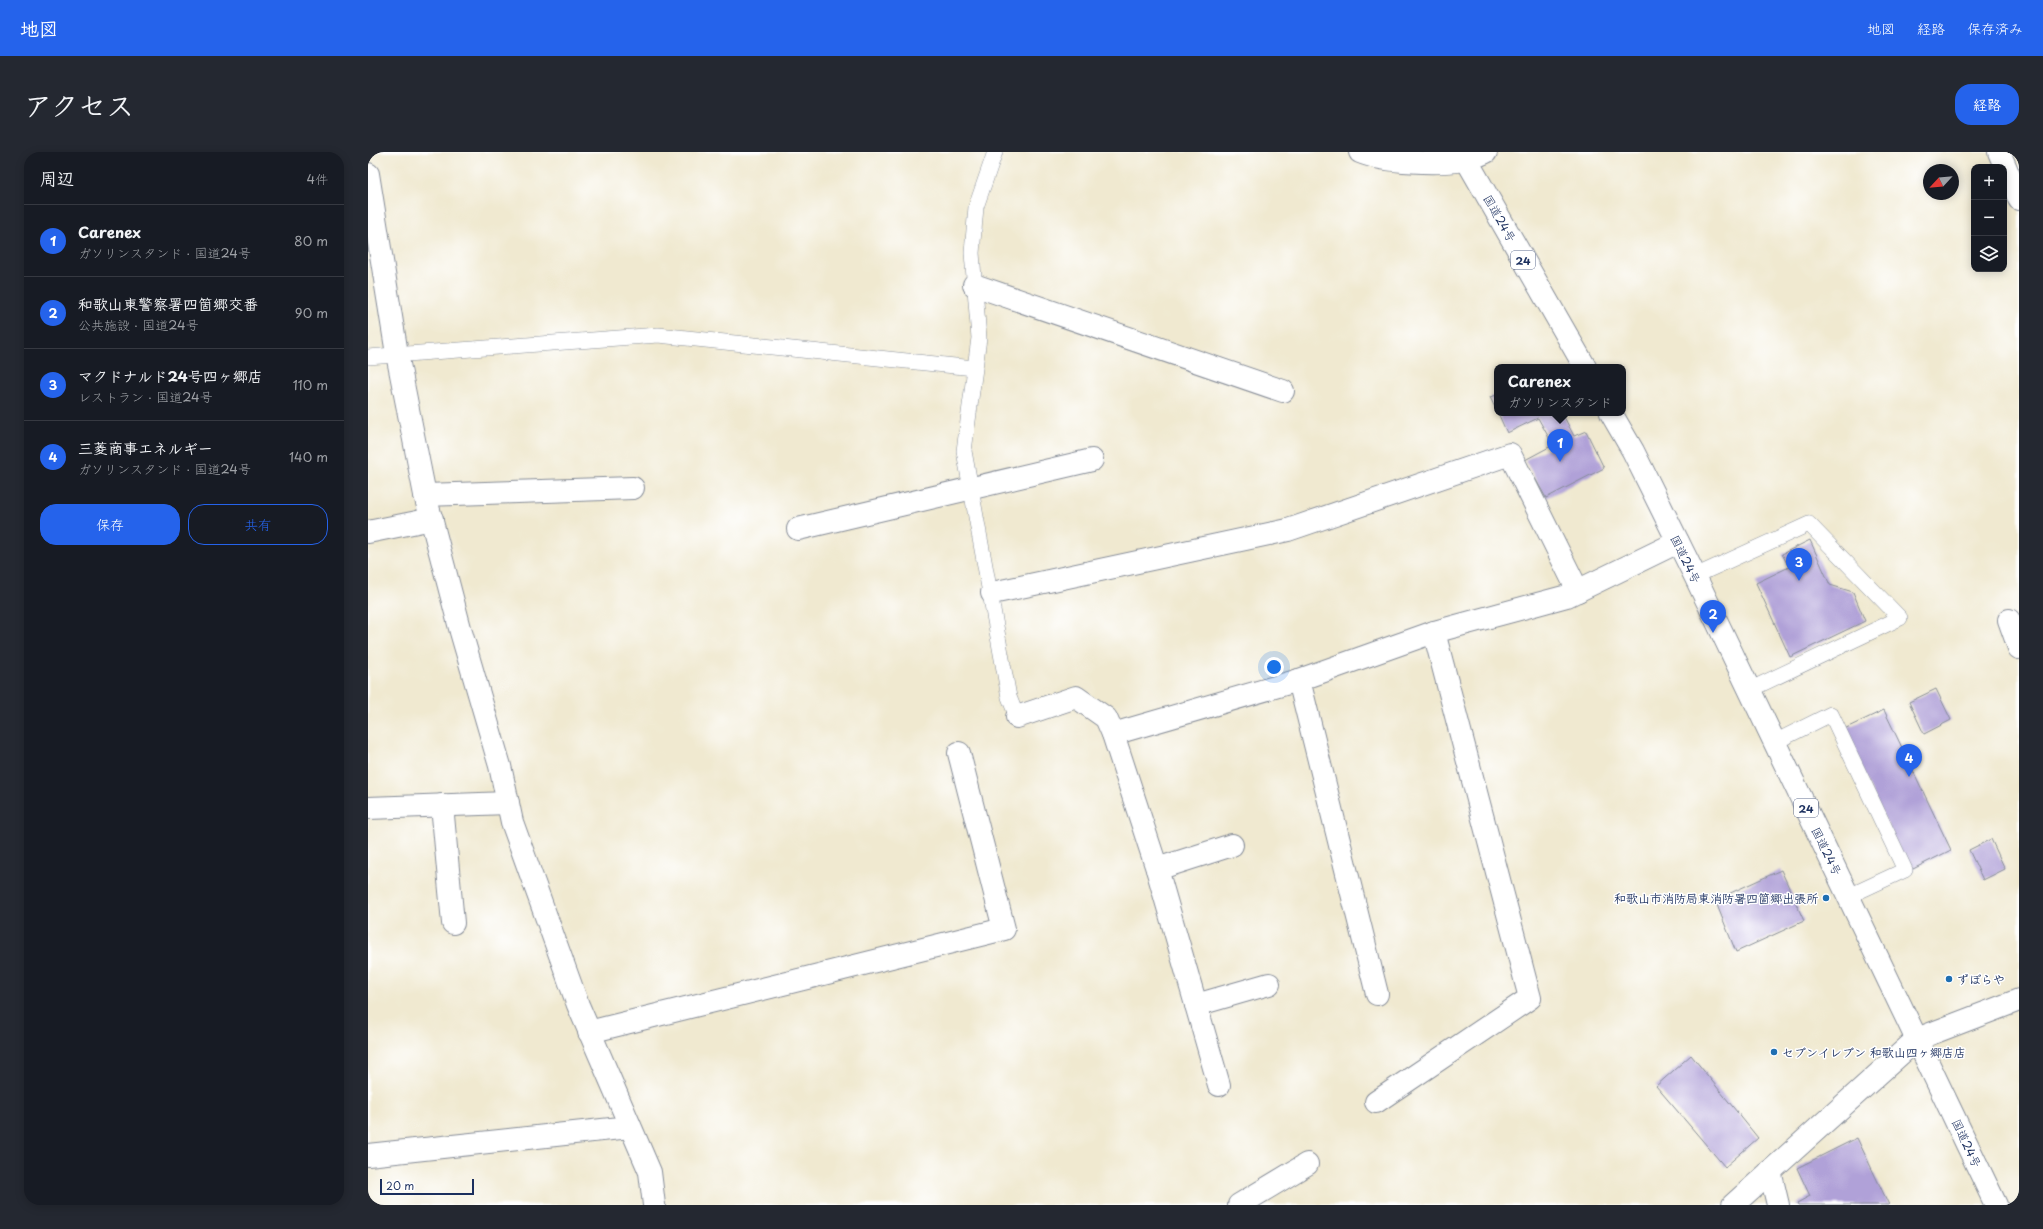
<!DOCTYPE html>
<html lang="ja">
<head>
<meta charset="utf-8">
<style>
  :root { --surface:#171b24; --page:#242831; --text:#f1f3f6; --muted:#9ea1a6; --line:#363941; --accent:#2563eb }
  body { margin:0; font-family:"Playpen Sans","Klee One",sans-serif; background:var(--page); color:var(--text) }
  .controls { position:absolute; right:12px; top:12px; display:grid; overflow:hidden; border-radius:8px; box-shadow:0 2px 10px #0003 }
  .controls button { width:36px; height:36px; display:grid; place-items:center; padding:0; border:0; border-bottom:1px solid var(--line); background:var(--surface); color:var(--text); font:20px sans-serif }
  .compass { position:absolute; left:1555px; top:12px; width:36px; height:36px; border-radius:50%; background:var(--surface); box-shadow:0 2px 10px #0003; rotate:244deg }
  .scale { position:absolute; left:12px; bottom:10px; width:94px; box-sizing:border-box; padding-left:4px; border:2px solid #1b2f5e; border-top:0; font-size:11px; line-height:14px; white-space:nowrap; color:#1b2f5e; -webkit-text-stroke:3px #fff; paint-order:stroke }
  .you { position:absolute; left:906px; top:515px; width:14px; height:14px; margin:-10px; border:3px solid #fff; border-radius:50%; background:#1a73e8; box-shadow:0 0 0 6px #1a73e833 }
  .badge { display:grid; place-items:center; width:26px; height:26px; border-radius:50%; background:var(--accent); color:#fff; font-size:13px; font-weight:700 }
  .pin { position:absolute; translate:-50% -33px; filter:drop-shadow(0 1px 2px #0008) }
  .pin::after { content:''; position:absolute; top:21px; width:14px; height:12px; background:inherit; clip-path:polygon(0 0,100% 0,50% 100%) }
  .popup { position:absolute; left:1126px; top:212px; width:132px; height:52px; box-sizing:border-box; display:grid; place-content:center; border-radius:8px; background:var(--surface); filter:drop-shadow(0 1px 3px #0005); font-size:13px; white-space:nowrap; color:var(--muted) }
  .popup b { font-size:15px; color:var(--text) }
  .popup::after { content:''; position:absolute; left:50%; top:100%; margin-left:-8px; border:8px solid transparent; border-top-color:var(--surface) }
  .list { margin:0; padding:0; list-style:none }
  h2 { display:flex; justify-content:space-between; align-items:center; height:52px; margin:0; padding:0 16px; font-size:17px }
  h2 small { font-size:13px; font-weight:400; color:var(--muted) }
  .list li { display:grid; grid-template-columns:26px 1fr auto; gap:12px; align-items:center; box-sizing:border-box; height:72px; padding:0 16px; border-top:1px solid var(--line) }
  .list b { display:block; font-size:15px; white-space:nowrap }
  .list p { margin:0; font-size:13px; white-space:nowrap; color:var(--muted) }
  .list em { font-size:13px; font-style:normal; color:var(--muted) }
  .actions { display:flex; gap:8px; padding:12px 16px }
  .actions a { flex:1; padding:9px 0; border:1px solid var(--accent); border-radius:16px; text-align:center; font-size:14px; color:var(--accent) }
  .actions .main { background:var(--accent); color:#fff }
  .icon { flex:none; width:22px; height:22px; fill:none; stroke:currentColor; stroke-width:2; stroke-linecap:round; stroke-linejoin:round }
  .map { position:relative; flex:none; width:1651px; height:1053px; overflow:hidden; border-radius:16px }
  header { display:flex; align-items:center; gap:24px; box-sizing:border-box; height:56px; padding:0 20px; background:var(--accent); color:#fff }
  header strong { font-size:19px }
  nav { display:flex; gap:22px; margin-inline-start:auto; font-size:14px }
  .intro { display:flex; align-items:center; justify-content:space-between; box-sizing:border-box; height:96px; padding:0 24px }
  h1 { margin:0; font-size:28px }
  .button { padding:10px 18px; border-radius:16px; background:var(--accent); color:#fff; font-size:14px; font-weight:700 }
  main { display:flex; gap:24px; padding:0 24px }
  aside { flex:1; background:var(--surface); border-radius:16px; box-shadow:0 2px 10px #0003 }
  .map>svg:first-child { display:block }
  .building { fill:#b0a1d8 }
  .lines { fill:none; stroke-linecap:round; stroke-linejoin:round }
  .service-casing { stroke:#868c97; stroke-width:16 }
  .minor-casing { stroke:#868c97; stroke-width:24 }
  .trunk-casing { stroke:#868c97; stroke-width:24 }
  .service { stroke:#fff; stroke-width:15 }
  .minor { stroke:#fff; stroke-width:22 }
  .trunk { stroke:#fff; stroke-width:22 }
  .poi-dot { fill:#1f6fb2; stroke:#fff; stroke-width:1.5 }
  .labels { text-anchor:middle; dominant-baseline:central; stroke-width:3; stroke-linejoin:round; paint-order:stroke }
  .shield { fill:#fff; stroke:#5f6d8e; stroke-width:1 }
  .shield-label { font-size:11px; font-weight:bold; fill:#1b2f5e }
  .street-label { font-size:12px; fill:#1b2f5e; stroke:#fff }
  .poi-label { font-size:12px; font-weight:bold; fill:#1b2f5e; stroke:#fff; text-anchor:start }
</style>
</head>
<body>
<header>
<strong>地図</strong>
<nav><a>地図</a><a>経路</a><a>保存済み</a></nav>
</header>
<div class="intro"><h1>アクセス</h1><a class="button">経路</a></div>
<main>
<aside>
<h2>周辺<small>4件</small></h2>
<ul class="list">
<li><span class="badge">1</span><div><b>Carenex</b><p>ガソリンスタンド · 国道24号</p></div><em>80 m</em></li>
<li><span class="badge">2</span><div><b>和歌山東警察署四箇郷交番</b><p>公共施設 · 国道24号</p></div><em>90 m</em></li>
<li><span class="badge">3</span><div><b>マクドナルド24号四ヶ郷店</b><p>レストラン · 国道24号</p></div><em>110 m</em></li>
<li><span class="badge">4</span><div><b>三菱商事エネルギー</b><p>ガソリンスタンド · 国道24号</p></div><em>140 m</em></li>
</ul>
<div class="actions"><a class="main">保存</a><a>共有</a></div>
</aside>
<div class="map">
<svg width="1651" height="1053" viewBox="0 0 1651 1053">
  <rect width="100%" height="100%" fill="#fff"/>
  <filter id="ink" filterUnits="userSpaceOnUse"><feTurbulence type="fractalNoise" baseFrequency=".025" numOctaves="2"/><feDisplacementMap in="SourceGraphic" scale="8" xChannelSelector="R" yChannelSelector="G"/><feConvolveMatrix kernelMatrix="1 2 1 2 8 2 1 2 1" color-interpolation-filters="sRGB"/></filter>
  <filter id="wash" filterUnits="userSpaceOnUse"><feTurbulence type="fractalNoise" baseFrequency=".012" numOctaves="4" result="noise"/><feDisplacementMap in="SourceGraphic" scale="16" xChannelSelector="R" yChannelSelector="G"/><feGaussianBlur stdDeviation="0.9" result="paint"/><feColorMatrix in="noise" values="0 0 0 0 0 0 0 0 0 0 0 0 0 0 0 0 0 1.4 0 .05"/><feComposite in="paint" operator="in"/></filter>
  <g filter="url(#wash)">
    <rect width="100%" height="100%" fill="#f0e9d0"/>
    <g id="blocks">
      <!-- building -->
      <g class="building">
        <polygon points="1129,243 1129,260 1122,245"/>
        <polygon points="1130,261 1194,261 1206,284 1218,279 1236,316 1178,346 1157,308 1185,293 1170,266 1139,281"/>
        <polygon points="1442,388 1462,433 1485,440 1497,469 1422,505 1388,431 1421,415 1414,402"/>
        <polygon points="1568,537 1583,568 1556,582 1541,550"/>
        <polygon points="1516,558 1583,698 1541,719 1474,578"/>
        <polygon points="1623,687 1637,717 1615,728 1601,698"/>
        <polygon points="1413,718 1436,769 1368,800 1347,748"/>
        <polygon points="1323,903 1390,986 1357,1015 1288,934"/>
        <polygon points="1489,986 1521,1053 1430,1053 1429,1051 1442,1044 1429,1016"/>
      </g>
    </g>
  </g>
  <g filter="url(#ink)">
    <use href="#blocks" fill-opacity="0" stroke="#868c97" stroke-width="1"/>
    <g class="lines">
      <!-- service casing -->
      <g class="service-casing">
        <g id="service">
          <polyline points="627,0 608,55 604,101 611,186 596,299 641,545 649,565"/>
          <polyline points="0,205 290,183 606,216"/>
          <polyline points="1327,424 1441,372 1532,466 1381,538"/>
          <polyline points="1407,590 1463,562 1537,718 1481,744"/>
        </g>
      </g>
      <!-- minor casing -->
      <g class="minor-casing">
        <g id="minor">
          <path d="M992,0C1018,11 1070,12 1097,8C1104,7 1111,3 1118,0"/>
          <polyline points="1631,0 1651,47"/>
          <polyline points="0,22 29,202 57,343 93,480 132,614 144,670 210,853 282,1020 286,1053"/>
          <polyline points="606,133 915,239"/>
          <polyline points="57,343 265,336"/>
          <polyline points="430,377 724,308"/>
          <polyline points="0,380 64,367"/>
          <polyline points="624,441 920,378 1142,302 1210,439"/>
          <polyline points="1641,468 1651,496"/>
          <polyline points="931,528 1009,842"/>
          <polyline points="649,565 708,545 738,566 745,582 789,717 851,933"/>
          <polyline points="745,582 931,528 1066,480 1199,444 1310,390"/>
          <polyline points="74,653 85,771"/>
          <polyline points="0,656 140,651"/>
          <polyline points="789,717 864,693"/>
          <polyline points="828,853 901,832"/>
          <polyline points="221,880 636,777 591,601"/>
          <polyline points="1008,950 1162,846 1066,480"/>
          <polyline points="0,1003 262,975"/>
          <polyline points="1402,1019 1410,1053"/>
          <polyline points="871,1053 939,1012"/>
          <polyline points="1365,1053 1549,887 1651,848"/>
        </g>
      </g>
      <!-- trunk casing -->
      <g class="trunk-casing">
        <g id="trunk">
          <polyline points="1094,0 1217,215"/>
          <polyline points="1243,261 1265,299 1327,424 1628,1053"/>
        </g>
      </g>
      <!-- service -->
      <use href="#service" class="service"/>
      <!-- minor -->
      <use href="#minor" class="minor"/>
      <!-- trunk -->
      <use href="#trunk" class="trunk"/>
    </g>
  </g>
  <!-- markers -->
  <g class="poi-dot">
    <circle cx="1458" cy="746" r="4"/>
    <circle cx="1581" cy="827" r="4"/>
    <circle cx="1406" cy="900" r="4"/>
  </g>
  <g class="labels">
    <!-- shield labels -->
    <g class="shield">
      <rect x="1143" y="99" width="24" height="18" rx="3"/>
      <rect x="1426" y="647" width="24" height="18" rx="3"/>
    </g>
    <g class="shield-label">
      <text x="1155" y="108">24</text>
      <text x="1438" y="656">24</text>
    </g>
    <!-- street labels -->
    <g class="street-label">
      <text transform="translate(1132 66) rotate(60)">国道24号</text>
      <text transform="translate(1318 407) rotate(64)">国道24号</text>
      <text transform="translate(1459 699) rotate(64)">国道24号</text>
      <text transform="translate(1599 991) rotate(65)">国道24号</text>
    </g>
    <!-- poi labels -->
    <g class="poi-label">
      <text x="1450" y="746" text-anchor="end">和歌山市消防局東消防署四箇郷出張所</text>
      <text x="1589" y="827">ずぼらや</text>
      <text x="1414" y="900">セブンイレブン 和歌山四ヶ郷店店</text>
    </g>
  </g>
</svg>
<div class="controls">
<button>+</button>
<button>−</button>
<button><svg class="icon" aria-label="layers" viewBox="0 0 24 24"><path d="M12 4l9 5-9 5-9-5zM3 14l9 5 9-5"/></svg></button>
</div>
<svg class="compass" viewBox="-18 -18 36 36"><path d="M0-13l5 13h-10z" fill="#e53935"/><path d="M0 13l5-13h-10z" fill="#9ea1a6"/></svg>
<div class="scale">20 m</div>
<div class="you"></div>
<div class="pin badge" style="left:1192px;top:310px">1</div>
<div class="popup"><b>Carenex</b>ガソリンスタンド</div>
<div class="pin badge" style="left:1345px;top:481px">2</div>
<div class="pin badge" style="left:1431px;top:429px">3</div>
<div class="pin badge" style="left:1541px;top:625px">4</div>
</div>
</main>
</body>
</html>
